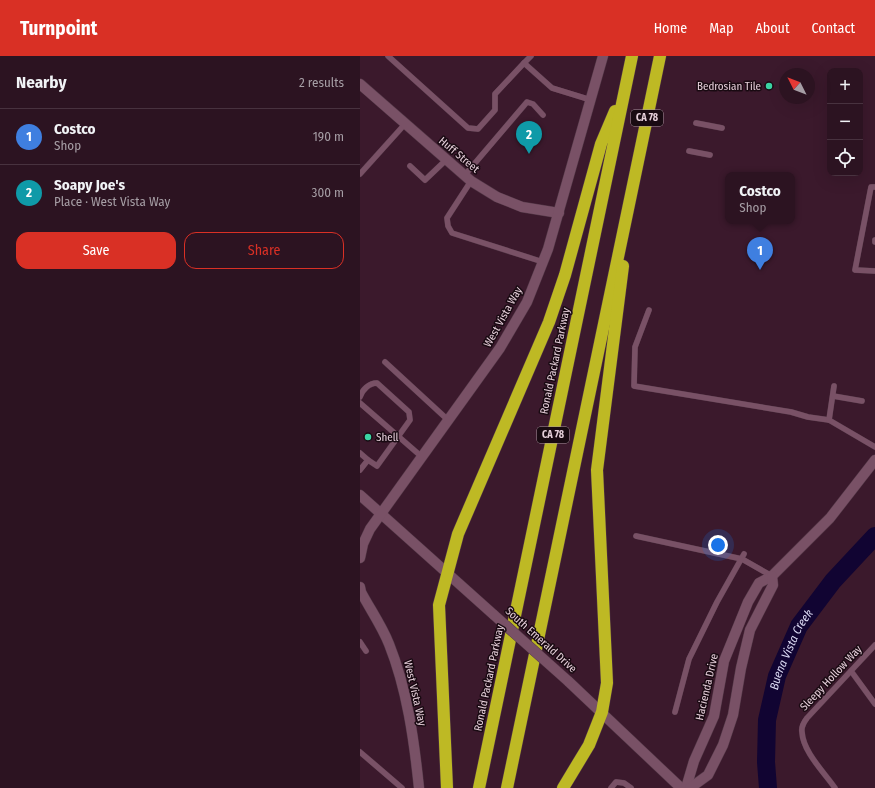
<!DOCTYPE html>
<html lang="en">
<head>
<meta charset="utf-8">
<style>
  :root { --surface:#2c1321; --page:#341c2a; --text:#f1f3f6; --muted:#a69ea5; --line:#48323f; --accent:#d93025 }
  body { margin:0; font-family:"Fira Sans Condensed",sans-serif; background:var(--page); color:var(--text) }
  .controls { position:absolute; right:12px; top:12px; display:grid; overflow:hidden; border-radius:8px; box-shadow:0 4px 16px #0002 }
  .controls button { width:36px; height:36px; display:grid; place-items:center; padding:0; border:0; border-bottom:1px solid var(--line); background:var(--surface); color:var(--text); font:20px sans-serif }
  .compass { position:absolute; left:419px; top:12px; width:36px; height:36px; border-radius:50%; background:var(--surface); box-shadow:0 4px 16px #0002; rotate:312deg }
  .you { position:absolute; left:358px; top:489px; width:14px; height:14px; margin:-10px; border:3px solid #fff; border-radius:50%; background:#1a73e8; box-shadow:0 0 0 6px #1a73e833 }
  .badge { display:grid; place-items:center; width:26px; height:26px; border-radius:50%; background:var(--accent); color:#fff; font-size:13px; font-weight:700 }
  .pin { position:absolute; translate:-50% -33px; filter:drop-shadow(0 1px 2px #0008) }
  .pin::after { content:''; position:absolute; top:21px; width:14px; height:12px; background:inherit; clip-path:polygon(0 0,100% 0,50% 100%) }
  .popup { position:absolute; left:365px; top:116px; width:70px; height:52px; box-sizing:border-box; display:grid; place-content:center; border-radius:8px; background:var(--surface); filter:drop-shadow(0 1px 3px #0005); font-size:13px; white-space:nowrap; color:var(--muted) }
  .popup b { font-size:15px; color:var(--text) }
  .popup::after { content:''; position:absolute; left:50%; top:100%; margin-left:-8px; border:8px solid transparent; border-top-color:var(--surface) }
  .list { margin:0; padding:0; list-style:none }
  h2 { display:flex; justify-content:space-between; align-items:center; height:52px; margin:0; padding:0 16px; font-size:17px }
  h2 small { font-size:13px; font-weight:400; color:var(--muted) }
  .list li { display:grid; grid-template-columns:26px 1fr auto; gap:12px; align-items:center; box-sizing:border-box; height:56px; padding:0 16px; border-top:1px solid var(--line) }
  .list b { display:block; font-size:15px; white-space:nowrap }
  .list p { margin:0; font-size:13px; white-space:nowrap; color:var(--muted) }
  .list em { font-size:13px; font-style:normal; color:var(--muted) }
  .actions { display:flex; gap:8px; padding:12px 16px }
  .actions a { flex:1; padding:9px 0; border:1px solid var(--accent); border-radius:12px; text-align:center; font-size:14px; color:var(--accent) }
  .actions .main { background:var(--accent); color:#fff }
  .icon { flex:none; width:22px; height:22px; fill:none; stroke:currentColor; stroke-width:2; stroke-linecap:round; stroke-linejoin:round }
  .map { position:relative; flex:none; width:515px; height:732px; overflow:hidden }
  header { display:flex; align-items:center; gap:24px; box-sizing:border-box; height:56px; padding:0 20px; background:var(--accent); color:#fff }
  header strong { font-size:19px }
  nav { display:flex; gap:22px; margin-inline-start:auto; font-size:14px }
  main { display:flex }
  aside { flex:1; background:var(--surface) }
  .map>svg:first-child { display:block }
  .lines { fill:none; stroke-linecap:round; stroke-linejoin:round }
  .river { stroke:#110432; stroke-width:18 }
  .service-casing { stroke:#533847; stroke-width:6 }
  .minor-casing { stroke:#533847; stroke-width:11 }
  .secondary-casing { stroke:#533847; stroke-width:11 }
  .motorway-casing { stroke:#533847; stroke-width:13 }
  .service { stroke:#795166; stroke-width:5.5 }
  .minor { stroke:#795166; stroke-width:10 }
  .secondary { stroke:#795166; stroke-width:10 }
  .motorway { stroke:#beb924; stroke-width:12 }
  .secondary-bridge-casing { stroke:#533847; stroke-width:11; stroke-linecap:butt }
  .secondary-bridge { stroke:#795166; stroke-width:10 }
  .poi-dot { fill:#3bd4a4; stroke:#190a12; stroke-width:1.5 }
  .labels { text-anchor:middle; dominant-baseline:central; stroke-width:3; stroke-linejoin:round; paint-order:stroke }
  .shield { fill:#190a12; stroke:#a8949e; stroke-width:1 }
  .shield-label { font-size:10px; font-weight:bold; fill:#e6cfda }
  .poi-label { font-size:11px; fill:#e6cfda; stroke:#190a12; text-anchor:end }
  .street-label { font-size:11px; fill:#e6cfda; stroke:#190a12 }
  .water-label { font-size:12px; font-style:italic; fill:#dcdbf4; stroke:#190a12 }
</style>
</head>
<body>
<header>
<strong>Turnpoint</strong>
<nav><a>Home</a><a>Map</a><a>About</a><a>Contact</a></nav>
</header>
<main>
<aside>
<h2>Nearby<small>2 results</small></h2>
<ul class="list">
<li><span class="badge" style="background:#3f7fe0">1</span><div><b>Costco</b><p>Shop</p></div><em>190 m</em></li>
<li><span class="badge" style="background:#0f9aa8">2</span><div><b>Soapy Joe's</b><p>Place · West Vista Way</p></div><em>300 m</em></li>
</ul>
<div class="actions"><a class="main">Save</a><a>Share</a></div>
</aside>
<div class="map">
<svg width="515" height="732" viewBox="0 0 515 732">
  <rect width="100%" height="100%" fill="#3b192c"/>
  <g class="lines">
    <!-- river -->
    <path class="river" id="s1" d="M408,732L406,706L407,664L417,620L439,570L473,525L515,480"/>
    <!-- service casing -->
    <g class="service-casing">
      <g id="service">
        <polyline points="28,0 108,72 118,73 135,54 135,38 164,7"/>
        <polyline points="171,0 164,7 192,32 231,44"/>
        <polyline points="336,67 362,72"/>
        <polyline points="329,95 350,99"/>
        <polyline points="50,110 65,124 86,104"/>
        <polyline points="0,118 45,68"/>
        <polyline points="104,120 167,46 173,48 183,59"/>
        <polyline points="111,125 87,162 88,170 92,177 183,206"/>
        <polyline points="515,131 511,131 495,214 515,215"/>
        <polyline points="515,186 515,184"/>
        <polyline points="289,254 275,291 274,330 431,356 448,361 469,364 515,391"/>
        <polyline points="25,306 88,364"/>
        <polyline points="473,340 502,345"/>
        <path d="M0,341C2,334 9,327 17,327L49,356L50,364L17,410L8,404"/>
        <polyline points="0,347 62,401"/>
        <polyline points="469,364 474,330"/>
        <polyline points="0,397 8,404 0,414"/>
        <polyline points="276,480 382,503 412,520"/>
        <polyline points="0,586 6,595"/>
        <polyline points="491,615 515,648"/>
        <polyline points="315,656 329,603 357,546 384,498"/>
        <polyline points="0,696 42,732"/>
        <polyline points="251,732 256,726 264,727 271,732"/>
        <path d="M475,732C464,716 443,696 442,676C441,671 444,666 447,662L515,589"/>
      </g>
    </g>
    <!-- minor casing -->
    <g class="minor-casing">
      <polyline id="minor" points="0,28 111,125 137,141 162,151 199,157"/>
    </g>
    <!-- secondary casing -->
    <g class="secondary-casing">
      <g id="secondary">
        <polyline points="0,439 134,559"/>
        <polyline points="0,502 3,488 10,473 140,292 167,246 188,193 243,0"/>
        <path d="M0,531L1,536C10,553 22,570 29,588C47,633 54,683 59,732"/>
        <polyline points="208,625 321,732"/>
        <polyline points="326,732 334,705 354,660 364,605 388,546 399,527 412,520 470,462 515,404"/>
        <polyline points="330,732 348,719 363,689 373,659 381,612 390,574 413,529 412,520"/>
      </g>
    </g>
    <!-- motorway casing -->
    <g class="motorway-casing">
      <g id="motorway">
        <polyline points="87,732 79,549 98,478 189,266 205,219 241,88 255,55"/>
        <polyline points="119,732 272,0"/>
        <polyline points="147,732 300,0"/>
        <polyline points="203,732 229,689 242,656 247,627 237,414 263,210"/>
      </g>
    </g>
    <!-- service -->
    <use href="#service" class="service"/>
    <!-- minor -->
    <use href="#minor" class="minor"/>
    <!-- secondary -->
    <use href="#secondary" class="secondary"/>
    <!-- motorway -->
    <use href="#motorway" class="motorway"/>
    <!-- secondary-bridge casing -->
    <g class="secondary-bridge-casing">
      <polyline id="secondary-bridge" points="134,559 208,625"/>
    </g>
    <!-- secondary-bridge -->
    <use href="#secondary-bridge" class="secondary-bridge"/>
  </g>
  <!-- markers -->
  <g class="poi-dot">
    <circle cx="409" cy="30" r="4"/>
    <circle cx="8" cy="381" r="4"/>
  </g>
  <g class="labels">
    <!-- shield labels -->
    <g class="shield">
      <rect x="271" y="54" width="32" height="16" rx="3"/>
      <rect x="177" y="371" width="32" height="16" rx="3"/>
    </g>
    <g class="shield-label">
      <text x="287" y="62">CA 78</text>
      <text x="193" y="379">CA 78</text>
    </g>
    <!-- poi labels -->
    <g class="poi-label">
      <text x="401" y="30">Bedrosian Tile</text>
      <text x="16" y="381" text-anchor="start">Shell</text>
    </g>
    <!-- street labels -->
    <g class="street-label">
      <text transform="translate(99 99) rotate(40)">Huff Street</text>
      <text transform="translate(143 261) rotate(-61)">West Vista Way</text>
      <text transform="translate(195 305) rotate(-78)">Ronald Packard Parkway</text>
      <text transform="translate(181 584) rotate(42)">South Emerald Drive</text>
      <text transform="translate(129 622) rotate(-78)">Ronald Packard Parkway</text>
      <text transform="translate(471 622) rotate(-47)">Sleepy Hollow Way</text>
      <text transform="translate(347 631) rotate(-77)">Hacienda Drive</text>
      <text transform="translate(55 637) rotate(77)">West Vista Way</text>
    </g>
    <!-- water labels -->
    <g class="water-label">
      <text stroke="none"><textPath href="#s1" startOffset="143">Buena Vista Creek</textPath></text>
    </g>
  </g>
</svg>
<div class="controls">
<button>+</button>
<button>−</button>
<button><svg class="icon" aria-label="locate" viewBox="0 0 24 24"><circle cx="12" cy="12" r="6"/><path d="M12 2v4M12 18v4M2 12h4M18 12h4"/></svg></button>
</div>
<svg class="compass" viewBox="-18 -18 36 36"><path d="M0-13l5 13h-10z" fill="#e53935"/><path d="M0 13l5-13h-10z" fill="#a69ea5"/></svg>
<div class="you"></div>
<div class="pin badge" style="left:400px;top:214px;background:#3f7fe0">1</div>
<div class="popup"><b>Costco</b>Shop</div>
<div class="pin badge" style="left:169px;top:98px;background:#0f9aa8">2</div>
</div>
</main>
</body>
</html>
